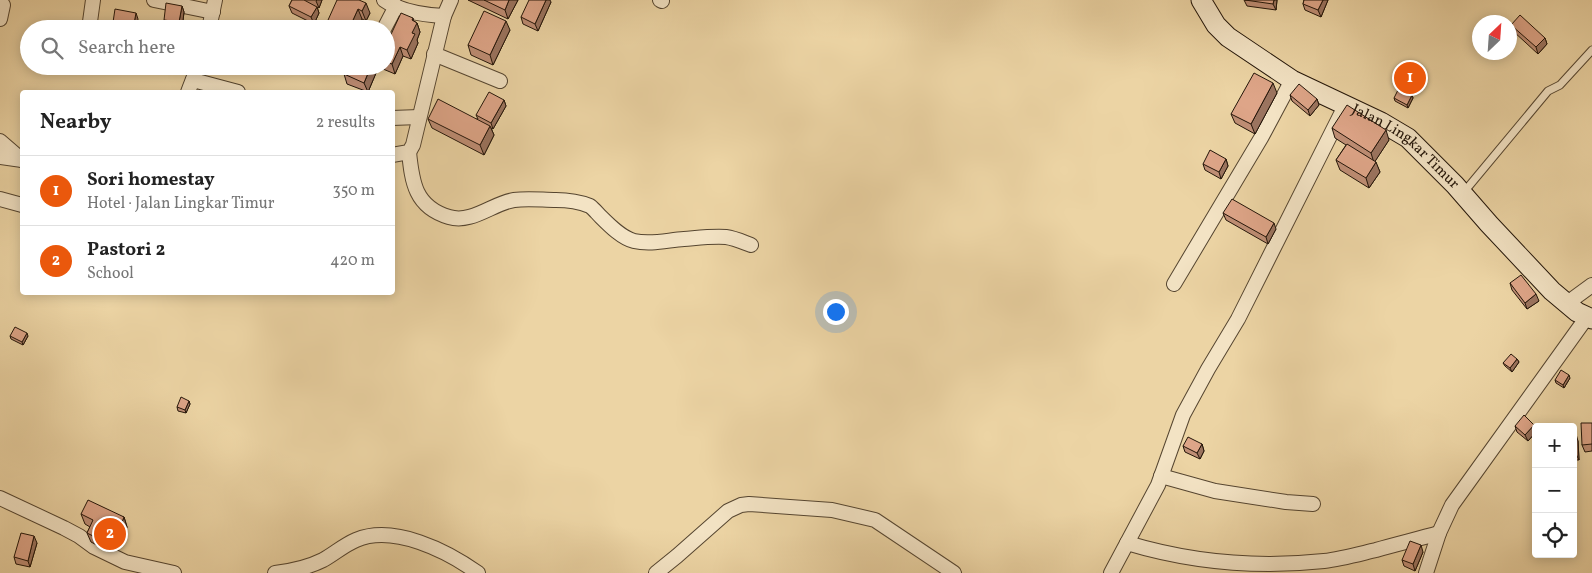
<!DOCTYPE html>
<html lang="en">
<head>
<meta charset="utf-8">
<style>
  :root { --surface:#fff; --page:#f2f2f2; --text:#222; --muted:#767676; --line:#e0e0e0; --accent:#ea580c }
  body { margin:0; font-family:Vollkorn,serif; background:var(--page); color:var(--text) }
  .controls { position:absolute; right:15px; bottom:15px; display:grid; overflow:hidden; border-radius:5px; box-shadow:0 2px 12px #0003 }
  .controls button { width:45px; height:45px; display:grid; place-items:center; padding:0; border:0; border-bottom:1px solid var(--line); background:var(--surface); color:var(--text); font:25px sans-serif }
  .compass { position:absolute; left:1472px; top:15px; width:45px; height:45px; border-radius:50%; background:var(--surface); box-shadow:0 2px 12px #0003; rotate:25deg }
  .you { position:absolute; left:835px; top:311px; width:18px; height:18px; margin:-12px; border:4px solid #fff; border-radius:50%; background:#1a73e8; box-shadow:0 0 0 8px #1a73e833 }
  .badge { display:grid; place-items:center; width:32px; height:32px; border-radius:50%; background:var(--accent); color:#fff; font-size:16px; font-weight:700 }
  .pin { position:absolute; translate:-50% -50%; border:2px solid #fff; box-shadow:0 1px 5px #0006 }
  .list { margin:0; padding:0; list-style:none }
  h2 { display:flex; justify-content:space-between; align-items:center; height:65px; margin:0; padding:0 20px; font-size:21px }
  h2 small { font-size:16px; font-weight:400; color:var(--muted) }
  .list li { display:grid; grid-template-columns:32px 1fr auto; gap:15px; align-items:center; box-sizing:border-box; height:70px; padding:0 20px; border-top:1px solid var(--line) }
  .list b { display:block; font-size:19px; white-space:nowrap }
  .list p { margin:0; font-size:16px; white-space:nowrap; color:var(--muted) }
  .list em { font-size:16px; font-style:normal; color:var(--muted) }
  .icon { flex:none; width:28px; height:28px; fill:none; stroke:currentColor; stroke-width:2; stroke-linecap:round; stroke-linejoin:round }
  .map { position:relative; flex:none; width:1592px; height:573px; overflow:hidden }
  .search { position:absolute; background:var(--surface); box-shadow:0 2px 12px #0003; left:20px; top:20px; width:375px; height:55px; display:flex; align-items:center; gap:12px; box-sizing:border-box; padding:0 18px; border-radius:28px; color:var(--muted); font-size:19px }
  .panel { position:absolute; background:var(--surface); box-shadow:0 2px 12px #0003; left:20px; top:90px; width:375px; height:205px; border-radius:5px }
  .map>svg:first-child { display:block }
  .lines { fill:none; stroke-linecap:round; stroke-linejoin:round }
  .lane-casing { stroke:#554530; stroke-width:9 }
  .street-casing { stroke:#554530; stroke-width:16 }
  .secondary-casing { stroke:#231509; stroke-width:21 }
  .lane { stroke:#f3e3c4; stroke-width:7 }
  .street { stroke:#f3e3c4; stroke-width:14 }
  .secondary { stroke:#f3e3c4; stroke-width:19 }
  .wall { fill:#bf8e75; stroke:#231509 }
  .shaded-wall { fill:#9b745f; stroke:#231509 }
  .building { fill:#dea588; stroke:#231509 }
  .labels { text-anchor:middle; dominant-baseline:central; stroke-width:4.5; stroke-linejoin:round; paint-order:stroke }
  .street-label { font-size:15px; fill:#231509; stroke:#f3e3c4 }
</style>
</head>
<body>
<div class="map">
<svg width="1592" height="573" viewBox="0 0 1592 573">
  <rect width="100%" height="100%" fill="#ecd4a4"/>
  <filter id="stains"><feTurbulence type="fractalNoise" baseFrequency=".004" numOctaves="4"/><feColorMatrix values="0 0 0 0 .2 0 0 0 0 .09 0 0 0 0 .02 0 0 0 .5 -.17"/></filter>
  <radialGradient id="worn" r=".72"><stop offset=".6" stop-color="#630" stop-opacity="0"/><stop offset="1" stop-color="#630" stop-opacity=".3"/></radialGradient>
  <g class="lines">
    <!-- lane casing -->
    <g class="lane-casing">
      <polyline id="lane" points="1464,192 1548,91 1560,85 1592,50"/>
    </g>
    <!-- street casing -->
    <g class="street-casing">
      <g id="street">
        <polyline points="154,0 213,12"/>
        <path d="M384,0C401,12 423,15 444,16L451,0"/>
        <polyline points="660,0 662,1"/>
        <polyline points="0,19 3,5"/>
        <polyline points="89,29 93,0"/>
        <polyline points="209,29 215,0"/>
        <polyline points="384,29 396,6"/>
        <polyline points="434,54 500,81"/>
        <polyline points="193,80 238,92"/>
        <polyline points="188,92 198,66"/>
        <polyline points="392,118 419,117"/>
        <polyline points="0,141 22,160"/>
        <path d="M409,152C412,182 415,207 449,217C472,224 493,203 514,200C528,198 543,200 556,200C567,200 580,202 590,206C594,209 597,213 601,217C610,226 622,238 634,241C651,245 668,240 684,239C697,238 712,236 726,237C734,238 743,242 751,245"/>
        <polyline points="392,155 409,152 413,145 444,16"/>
        <polyline points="0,157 22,160"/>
        <polyline points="0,199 22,205"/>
        <polyline points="1174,284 1261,138 1292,80"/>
        <polyline points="1566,304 1592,285"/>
        <polyline points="1161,476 1215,491 1286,502 1313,504"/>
        <polyline points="0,498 64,528 79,536 94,547 125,562 174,573"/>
        <path d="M1127,543C1190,562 1258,568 1324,561C1341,559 1359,554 1376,550C1397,544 1418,539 1439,533"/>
        <path d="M275,573C292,571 307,568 323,560C334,554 344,545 356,540C394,524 447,551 478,573"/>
        <polyline points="656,573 677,556 728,511 741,505 749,504 832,510 875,520 954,573"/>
        <polyline points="1111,573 1158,485 1183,415 1208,369 1238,319 1341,114"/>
        <polyline points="1426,573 1439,533 1452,505 1587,317"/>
      </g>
    </g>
    <!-- secondary casing -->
    <g class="secondary-casing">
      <g id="secondary">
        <path id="s1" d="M1201,0L1216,25L1228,37L1292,80L1381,122L1408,138L1455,185L1489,224L1552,291L1577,312L1592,319"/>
      </g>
    </g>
    <!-- lane -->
    <use href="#lane" class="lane"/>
    <!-- street -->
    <use href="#street" class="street"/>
    <!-- secondary -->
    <use href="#secondary" class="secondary"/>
  </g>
  <!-- wall -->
  <g class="wall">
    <polygon points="292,0 322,0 319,8 317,7 319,13 314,24 292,13 289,6"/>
    <polygon points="337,0 370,13 366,21 362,19"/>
    <polygon points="468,0 518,0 508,19"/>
    <polygon points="1244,0 1277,0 1276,10 1247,6"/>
    <polygon points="1304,0 1328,0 1321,17 1305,10 1303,4"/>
    <polygon points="551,2 538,31 523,24 521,17"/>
    <polygon points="182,6 184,12 182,29 166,27 164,20"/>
    <polygon points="414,21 417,23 420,32 417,40 418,43 411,59 403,56 395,74 383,69 383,66 386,66 386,45"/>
    <polygon points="1511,25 1545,38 1547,44 1538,54 1513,31"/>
    <polygon points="510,30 493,65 471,55 468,45"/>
    <polygon points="230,66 248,66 246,71"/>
    <polygon points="347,66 379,66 368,92 347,84 344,74"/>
    <polygon points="1277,93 1255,134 1235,123 1231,114"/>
    <polygon points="1290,95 1317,99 1319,105 1310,116 1292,101"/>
    <polygon points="1412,95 1413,98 1408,108 1395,101 1394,98"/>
    <polygon points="504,100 506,106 493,129 491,128 494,135 484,155 432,128 428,119 478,119 476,115"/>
    <polygon points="1332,128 1389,140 1375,161 1380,172 1369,188 1340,170 1336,160 1346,145 1335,138"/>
    <polygon points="1226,159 1228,166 1221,179 1205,170 1203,164"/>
    <polygon points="1223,213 1276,229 1268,244 1226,220"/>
    <polygon points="1510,283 1539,301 1527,309 1512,290"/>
    <polygon points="10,336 28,336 23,345 11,339"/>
    <polygon points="1517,359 1519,362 1512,372 1505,366 1503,363"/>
    <polygon points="1570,378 1564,388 1556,383 1555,380"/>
    <polygon points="189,401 190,404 186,413 178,411 177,407"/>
    <polygon points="1592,423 1592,451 1585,452 1582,445"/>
    <polygon points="1534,425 1536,432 1528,441 1517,432 1515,426"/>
    <polygon points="1573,434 1578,441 1579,460 1573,460"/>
    <polygon points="1202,444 1204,451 1200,459 1185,452 1183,446"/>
    <polygon points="81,514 124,517 127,527 122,541 114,538 108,551 91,542 87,533 90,527 85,524"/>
    <polygon points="37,543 30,567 16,564 14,557"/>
    <polygon points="1423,552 1415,571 1404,566 1402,560"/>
  </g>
  <!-- shaded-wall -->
  <g class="shaded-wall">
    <polygon points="317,0 322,0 319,8 316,1"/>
    <polygon points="509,0 518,0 508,19 505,10"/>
    <polygon points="546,0 550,0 551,2 538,31 535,24"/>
    <polygon points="1274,0 1277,0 1276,10 1273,4"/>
    <polygon points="1323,0 1328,0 1321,17 1318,10"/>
    <polygon points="366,3 370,13 366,21 362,11"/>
    <polygon points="182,6 184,12 182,29 179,22"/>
    <polygon points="317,7 319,13 314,24 311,17"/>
    <polygon points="358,9 362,19 357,29 349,29"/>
    <polygon points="136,13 138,19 137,29 133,29"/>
    <polygon points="413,18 415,26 417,23 420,32 417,40 418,43 411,59 407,50 412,33 412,20"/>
    <polygon points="506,21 510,30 493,65 490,55"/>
    <polygon points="1545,38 1547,44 1538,54 1536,47"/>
    <polygon points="400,47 403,56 395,74 392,64"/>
    <polygon points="371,66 379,66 368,92 364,83"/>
    <polygon points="1273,83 1277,93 1255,134 1251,124"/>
    <polygon points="1412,95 1413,98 1408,108 1407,105"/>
    <polygon points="1317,99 1319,105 1310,116 1308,110"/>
    <polygon points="504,100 506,106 493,129 491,123"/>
    <polygon points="490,126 494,135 484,155 480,145"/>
    <polygon points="1386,130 1389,140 1374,163 1371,153"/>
    <polygon points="1226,159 1228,166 1221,179 1219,172"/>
    <polygon points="1376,162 1380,172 1369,188 1366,178"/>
    <polygon points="1274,223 1276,229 1268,244 1266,237"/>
    <polygon points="1536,294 1539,301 1527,309 1525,303"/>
    <polygon points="27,333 28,336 23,345 22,342"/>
    <polygon points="1517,359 1519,362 1512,372 1510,368"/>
    <polygon points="1569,375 1570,378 1564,388 1563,385"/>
    <polygon points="189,401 190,404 186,413 185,410"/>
    <polygon points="1534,425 1536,432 1528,441 1525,435"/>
    <polygon points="1576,434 1578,441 1579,460 1576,454"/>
    <polygon points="1202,444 1204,451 1200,459 1197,453"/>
    <polygon points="124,517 127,527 122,541 118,532"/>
    <polygon points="111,529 114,538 108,551 105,542"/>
    <polygon points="34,536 37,543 30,567 28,561"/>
    <polygon points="1421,545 1423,552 1415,571 1413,564"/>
  </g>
  <!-- building -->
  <g class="building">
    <polygon points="292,0 304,0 317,7 311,17 289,6"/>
    <polygon points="337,0 359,0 366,3 362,11 358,9 349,29 324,29"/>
    <polygon points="484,0 509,0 505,10"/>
    <polygon points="529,0 546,0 535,24 521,17"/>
    <polygon points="1245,0 1274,0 1273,4"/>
    <polygon points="1304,0 1323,0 1318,10 1303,4"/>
    <polygon points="166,3 182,6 179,22 164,20"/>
    <polygon points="115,9 136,13 133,29 112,29"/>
    <polygon points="484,11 506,21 490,55 468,45"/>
    <polygon points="401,13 413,18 412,20 417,23 412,33 415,34 407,50 400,47 392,64 386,62 386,45"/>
    <polygon points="1520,15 1545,38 1536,47 1511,25"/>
    <polygon points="347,66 371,66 364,83 344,74"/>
    <polygon points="1254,73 1273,83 1251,124 1231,114"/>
    <polygon points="1299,84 1317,99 1308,110 1290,95"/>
    <polygon points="1399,88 1412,95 1407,105 1394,98"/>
    <polygon points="489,92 504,100 491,123 476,115"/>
    <polygon points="438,99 490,126 480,145 428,119"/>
    <polygon points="1347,105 1386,130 1371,153 1332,128"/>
    <polygon points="1347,144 1376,162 1366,178 1336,160"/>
    <polygon points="1210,150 1226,159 1219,172 1203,164"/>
    <polygon points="1232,199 1274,223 1266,237 1223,213"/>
    <polygon points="1521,275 1536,294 1525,303 1510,283"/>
    <polygon points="15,327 27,333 22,342 10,336"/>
    <polygon points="1511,354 1517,359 1510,368 1503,363"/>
    <polygon points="1561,370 1569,375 1563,385 1555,380"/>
    <polygon points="181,397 189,401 185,410 177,407"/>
    <polygon points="1524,415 1534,425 1525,435 1515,426"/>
    <polygon points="1581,423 1592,423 1592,444 1582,445"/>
    <rect x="1573" y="434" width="3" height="20"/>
    <polygon points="1188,437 1202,444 1197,453 1183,446"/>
    <polygon points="88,500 124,517 118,532 111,529 105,542 87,533 93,520 81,514"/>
    <polygon points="21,533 34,536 28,561 14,557"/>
    <polygon points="1410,541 1421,545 1413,564 1402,560"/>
  </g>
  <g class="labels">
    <!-- street labels -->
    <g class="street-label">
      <text stroke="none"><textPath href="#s1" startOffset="256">Jalan Lingkar Timur</textPath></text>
    </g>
  </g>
  <rect width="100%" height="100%" filter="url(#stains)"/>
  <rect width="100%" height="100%" fill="url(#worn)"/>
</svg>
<div class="controls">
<button>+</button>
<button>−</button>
<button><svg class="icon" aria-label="locate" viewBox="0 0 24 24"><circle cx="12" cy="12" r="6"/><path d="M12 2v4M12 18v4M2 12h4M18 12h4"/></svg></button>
</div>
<svg class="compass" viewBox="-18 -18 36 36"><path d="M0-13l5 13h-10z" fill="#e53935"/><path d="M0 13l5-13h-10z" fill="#767676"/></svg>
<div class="you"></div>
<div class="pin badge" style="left:1410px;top:78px">1</div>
<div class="pin badge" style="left:110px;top:534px">2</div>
<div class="search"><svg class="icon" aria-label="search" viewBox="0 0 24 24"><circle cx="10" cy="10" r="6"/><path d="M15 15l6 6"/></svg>Search here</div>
<section class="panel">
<h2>Nearby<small>2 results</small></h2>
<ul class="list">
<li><span class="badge">1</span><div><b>Sori homestay</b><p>Hotel · Jalan Lingkar Timur</p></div><em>350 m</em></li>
<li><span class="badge">2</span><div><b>Pastori 2</b><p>School</p></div><em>420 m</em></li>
</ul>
</section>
</div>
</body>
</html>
